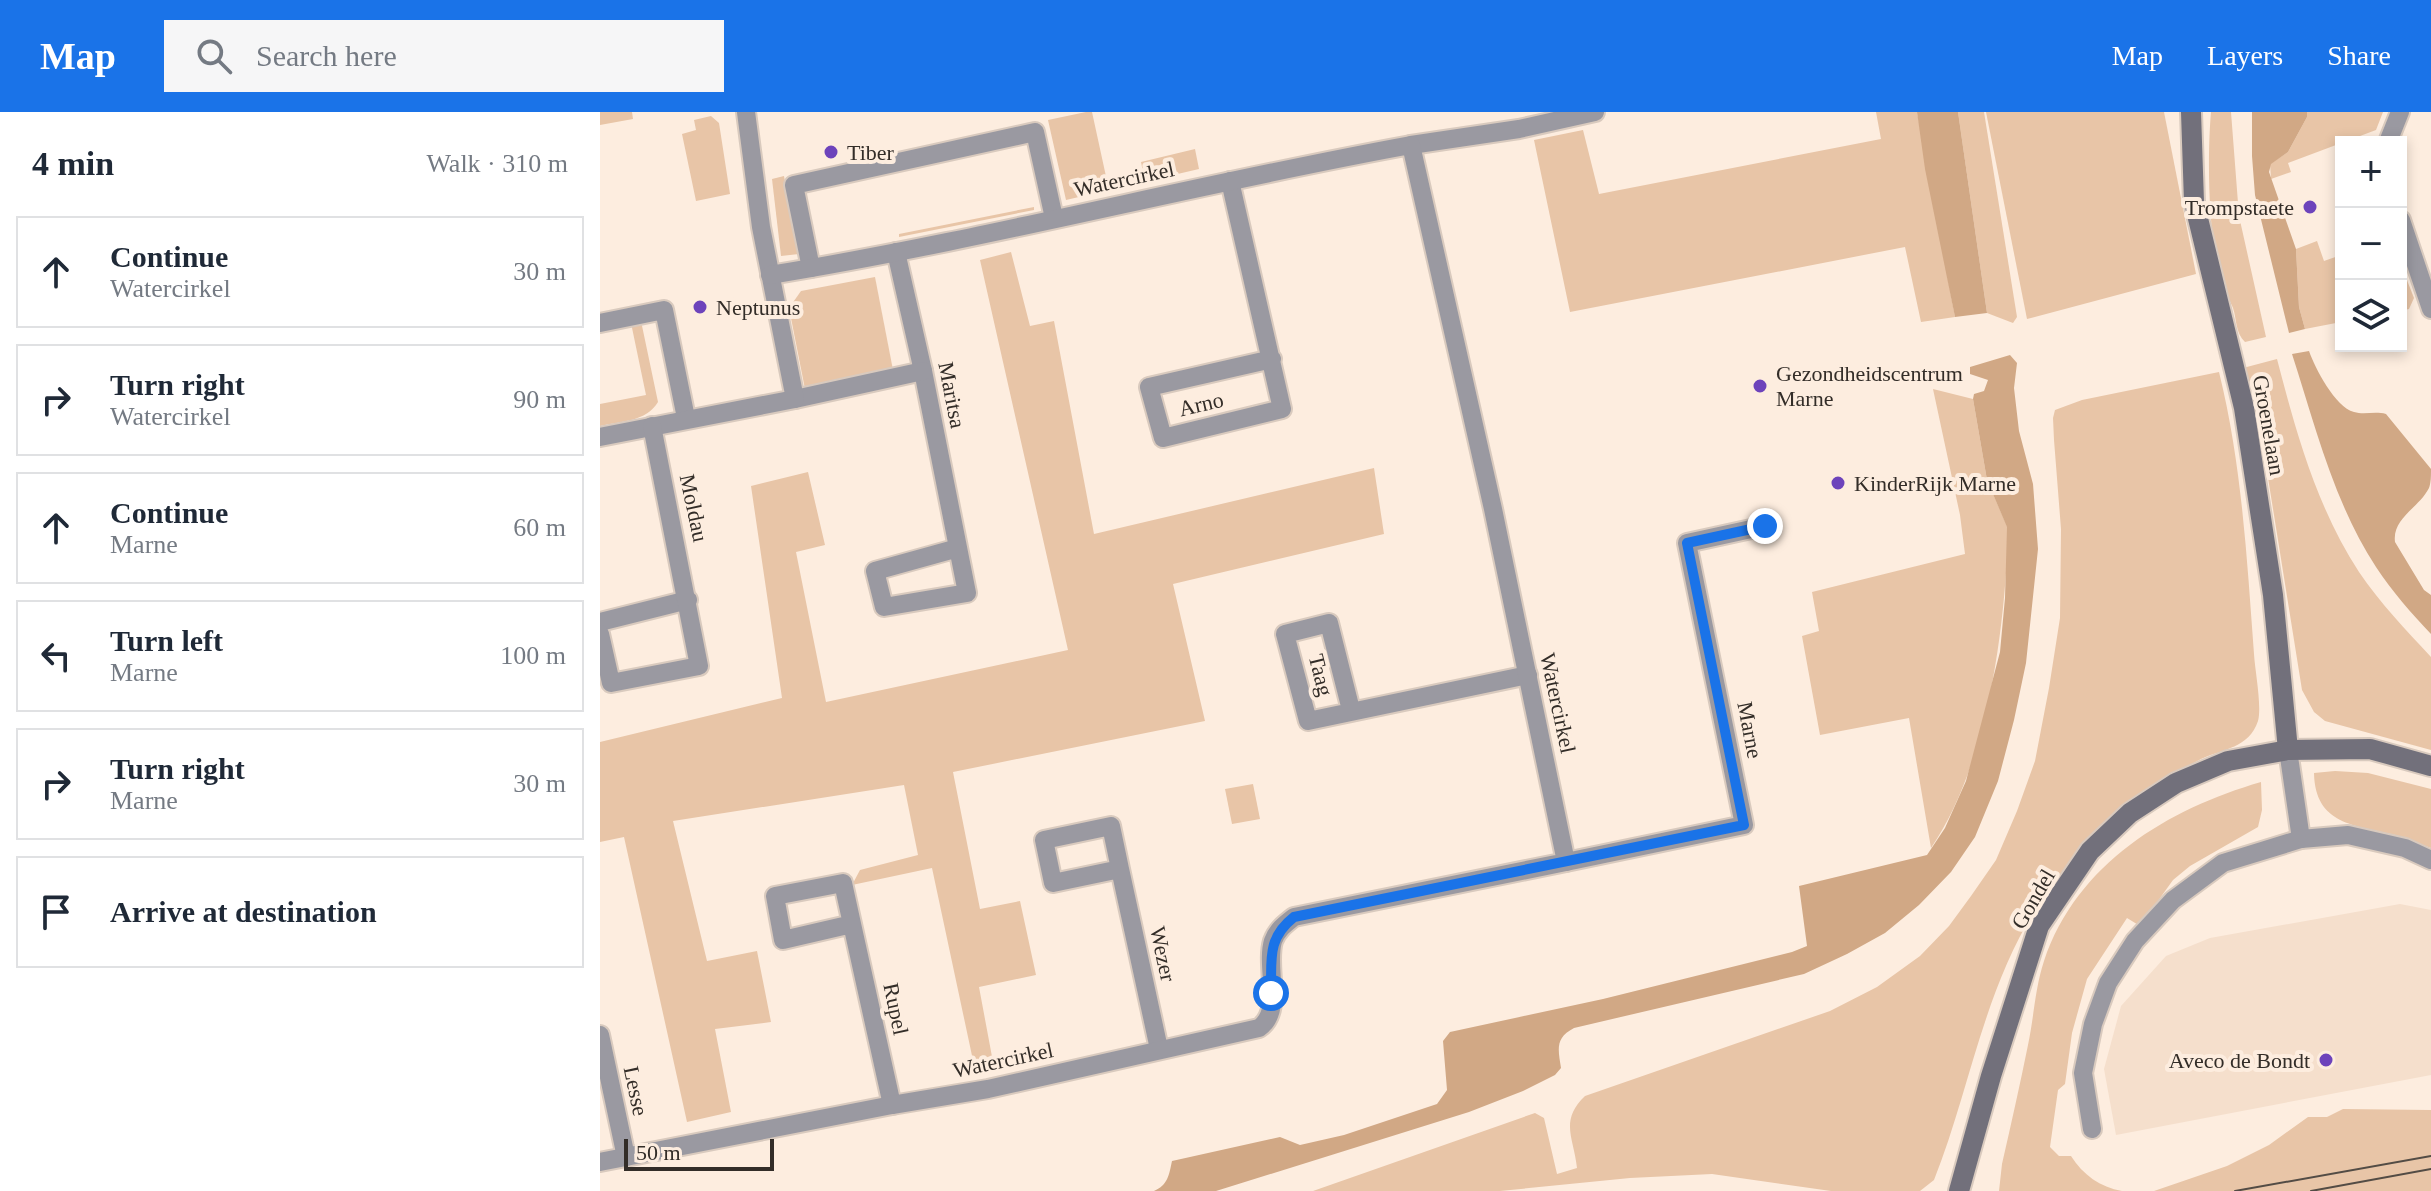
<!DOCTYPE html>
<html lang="en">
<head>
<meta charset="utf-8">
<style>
  :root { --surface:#fff; --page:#f6f6f7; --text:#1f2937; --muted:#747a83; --line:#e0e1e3; --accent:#1a73e8 }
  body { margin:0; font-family:"Times New Roman",serif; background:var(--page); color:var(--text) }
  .controls { position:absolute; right:24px; top:24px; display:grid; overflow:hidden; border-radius:0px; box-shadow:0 4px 12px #0003 }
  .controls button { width:72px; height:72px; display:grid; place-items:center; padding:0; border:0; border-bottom:2px solid var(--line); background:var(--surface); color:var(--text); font:40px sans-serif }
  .scale { position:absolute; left:24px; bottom:20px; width:150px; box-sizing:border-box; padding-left:8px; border:4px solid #332d28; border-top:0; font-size:22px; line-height:28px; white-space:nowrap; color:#332d28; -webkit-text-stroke:6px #fdeddf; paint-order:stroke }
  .stop { position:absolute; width:24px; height:24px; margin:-18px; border:6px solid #1a73e8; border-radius:50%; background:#fff }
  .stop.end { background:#1a73e8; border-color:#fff; box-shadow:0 2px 8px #0008 }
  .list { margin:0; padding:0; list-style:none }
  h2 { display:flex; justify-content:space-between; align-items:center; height:104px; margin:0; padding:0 32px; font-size:34px }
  h2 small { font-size:26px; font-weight:400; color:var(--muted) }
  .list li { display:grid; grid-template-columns:52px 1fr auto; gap:24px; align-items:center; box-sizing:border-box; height:112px; margin:0 16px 16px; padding:0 16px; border:2px solid var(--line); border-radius:0px }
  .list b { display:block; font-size:30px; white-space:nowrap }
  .list p { margin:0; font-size:26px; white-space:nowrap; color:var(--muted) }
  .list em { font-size:26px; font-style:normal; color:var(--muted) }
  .icon { flex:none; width:44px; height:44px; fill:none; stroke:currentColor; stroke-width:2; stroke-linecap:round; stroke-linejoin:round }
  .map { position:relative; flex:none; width:1831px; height:1079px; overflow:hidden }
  header { display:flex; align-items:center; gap:48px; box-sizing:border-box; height:112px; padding:0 40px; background:var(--accent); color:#fff }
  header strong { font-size:38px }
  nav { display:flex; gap:44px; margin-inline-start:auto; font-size:28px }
  .search { width:560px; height:72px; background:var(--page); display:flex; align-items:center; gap:20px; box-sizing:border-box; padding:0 28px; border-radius:0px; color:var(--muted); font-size:30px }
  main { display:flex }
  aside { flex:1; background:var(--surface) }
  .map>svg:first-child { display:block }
  .built { fill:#f5dfcc }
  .green { fill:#e8c5a7 }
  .water { fill:#d1a885 }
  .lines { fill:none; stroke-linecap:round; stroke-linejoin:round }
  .street-casing { stroke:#d9cabe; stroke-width:22 }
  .secondary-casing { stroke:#d9cabe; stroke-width:24 }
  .street { stroke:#9a99a1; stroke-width:18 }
  .secondary { stroke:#72707b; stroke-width:20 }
  .tram { stroke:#534c45; stroke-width:2 }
  .route { stroke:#1a73e8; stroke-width:10 }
  .poi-dot { fill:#6d43bb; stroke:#fdeddf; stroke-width:3 }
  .labels { text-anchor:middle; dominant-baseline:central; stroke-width:8; stroke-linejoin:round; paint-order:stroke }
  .poi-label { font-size:22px; fill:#332d28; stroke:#fdeddf; text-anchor:start }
  .street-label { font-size:22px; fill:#332d28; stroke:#fdeddf }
</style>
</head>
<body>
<header>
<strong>Map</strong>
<div class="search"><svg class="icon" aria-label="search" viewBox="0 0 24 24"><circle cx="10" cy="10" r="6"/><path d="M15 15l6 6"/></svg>Search here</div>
<nav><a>Map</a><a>Layers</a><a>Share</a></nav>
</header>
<main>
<aside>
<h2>4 min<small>Walk · 310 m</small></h2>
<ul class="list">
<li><svg class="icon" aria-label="ahead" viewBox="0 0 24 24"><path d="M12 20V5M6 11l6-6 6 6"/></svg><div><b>Continue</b><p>Watercirkel</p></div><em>30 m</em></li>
<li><svg class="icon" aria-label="right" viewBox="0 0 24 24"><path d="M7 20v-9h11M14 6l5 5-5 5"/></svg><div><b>Turn right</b><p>Watercirkel</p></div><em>90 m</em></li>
<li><svg class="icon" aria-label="ahead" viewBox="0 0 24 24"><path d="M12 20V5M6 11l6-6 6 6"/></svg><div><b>Continue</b><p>Marne</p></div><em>60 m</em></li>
<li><svg class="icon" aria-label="left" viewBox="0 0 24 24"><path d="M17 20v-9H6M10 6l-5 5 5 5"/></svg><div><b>Turn left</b><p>Marne</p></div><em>100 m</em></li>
<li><svg class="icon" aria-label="right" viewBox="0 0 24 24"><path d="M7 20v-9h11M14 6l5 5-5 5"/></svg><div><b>Turn right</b><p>Marne</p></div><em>30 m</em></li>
<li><svg class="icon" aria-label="arrive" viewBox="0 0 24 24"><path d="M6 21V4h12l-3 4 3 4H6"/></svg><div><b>Arrive at destination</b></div></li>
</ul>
</aside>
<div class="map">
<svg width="1831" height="1079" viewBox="0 0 1831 1079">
  <rect width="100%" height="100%" fill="#fdeddf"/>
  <!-- built -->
  <polygon class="built" points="1800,792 1831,798 1831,963 1516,1023 1504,957 1521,894 1566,844 1610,826"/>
  <!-- green -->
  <g class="green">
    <polygon points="0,0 32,0 33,7 0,13"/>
    <polygon points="486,0 492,0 507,69 543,60 541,50 595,37 599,57 466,88 448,8"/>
    <polygon points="1276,0 1317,0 1355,205 1321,210 1305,135 970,200 934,28 983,18 999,82 1281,27"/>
    <polygon points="1358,0 1384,0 1417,205 1413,211 1387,201"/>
    <polygon points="1386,0 1564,0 1596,162 1427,207"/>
    <path d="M1611,0H1631L1639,104L1666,225L1645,230C1635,220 1637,208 1633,196C1630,188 1625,181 1622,173C1608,128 1607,47 1611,0Z"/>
    <polygon points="1707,0 1783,0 1776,18 1688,51 1691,60 1671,67 1670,52 1688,40 1707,5"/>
    <polygon points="111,4 119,11 130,82 96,89 82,22 96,18 94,8"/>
    <polygon points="184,64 199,142 181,144 172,67"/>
    <polygon points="434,95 434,98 299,125 299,122"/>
    <polygon points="1717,129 1724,149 1741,143 1741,210 1705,217 1699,195 1696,137"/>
    <polygon points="411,140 430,214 454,209 494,422 774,356 784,422 573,472 605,609 353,660 380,797 420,789 436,863 379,875 393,950 374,953 332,756 252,773 260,758 318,743 304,673 73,709 107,849 157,839 171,910 115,917 131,1000 87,1010 24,725 0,730 0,630 182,586 151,374 208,360 225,433 196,440 226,590 468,538 380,148"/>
    <polygon points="1801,153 1814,186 1809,197 1801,199"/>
    <polygon points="275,165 293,258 205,277 189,196 201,179"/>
    <path d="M41,209L58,290C46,310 21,309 0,314V292L46,283L31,211Z"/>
    <path d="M1677,247C1696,320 1717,396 1759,460C1780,491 1806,518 1831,545V638L1725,609L1714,600L1702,578L1665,347L1643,256Z"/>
    <path d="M1619,260C1642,353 1647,448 1654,542C1655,559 1662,594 1658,609C1649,636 1623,637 1601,647C1557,669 1504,719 1470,754C1389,837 1375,966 1334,1068L1320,1079H1231L1112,1062L1030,1066L900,1079H713L935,1001L944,1006L957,1062L977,1056C974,1026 959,1009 985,984L1230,899L1277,875L1320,844L1349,814L1371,784L1396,748L1417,699L1435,649L1449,576L1460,506L1461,417L1454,328L1453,306L1455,298L1482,288Z"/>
    <path d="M1333,277L1373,287L1387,368L1407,414L1408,430C1403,528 1387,653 1331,736L1309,606L1220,623L1202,524L1219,519L1212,480L1365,442L1360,403Z"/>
    <path d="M1735,659L1768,661L1831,677V736C1819,732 1807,726 1795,723C1755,713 1715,713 1714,661Z"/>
    <path d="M1661,670L1662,698L1658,715L1590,754L1573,768L1540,814L1527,806L1487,867L1472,921L1465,972L1458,978L1450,1035L1459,1044H1471C1483,1063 1500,1075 1522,1079H1399L1402,1052C1411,1012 1420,973 1428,933C1434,905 1435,876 1444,849C1477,751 1568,697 1661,670Z"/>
    <polygon points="653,672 660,707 632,712 625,677"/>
    <polygon points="1743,997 1831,998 1831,1079 1554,1079 1627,1054 1669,1033 1708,1005 1727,1005"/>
  </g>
  <!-- water -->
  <g class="water">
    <polygon points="1317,0 1358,0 1387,201 1355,205 1325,57"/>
    <polygon points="1652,0 1707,0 1707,5 1688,40 1671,52 1669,60 1696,137 1699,195 1705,217 1689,221 1655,83 1652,44"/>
    <path d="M1709,239C1715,256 1735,295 1754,300C1764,303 1775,299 1786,302L1831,357C1831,363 1831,371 1829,376C1819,396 1792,406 1795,430L1824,478L1831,483V522C1811,501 1792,479 1776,455C1734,391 1715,313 1692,242Z"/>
    <path d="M1410,243L1417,251L1414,276L1419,319L1433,372L1438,437L1426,551L1414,608L1398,669L1375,725L1351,760L1319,793L1285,821L1247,842L1204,862L974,916C955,926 958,937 961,956L955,963L923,979L869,1000L616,1079H554C568,1073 569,1063 572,1049L680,1025L700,1033L744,1023L837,992L847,978L843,929L850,920L1003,887L1192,840L1207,834L1199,774L1327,743L1345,716L1366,669L1400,540L1405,486L1407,415L1387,368L1373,287L1374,282L1384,279L1388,268L1370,262V255Z"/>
  </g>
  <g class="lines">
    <!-- street casing -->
    <g class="street-casing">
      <g id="street">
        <polyline points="1788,30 1800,0"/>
        <polyline points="811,33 919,17 995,0"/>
        <polyline points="630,69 682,297 563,326 549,275 672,247"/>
        <polyline points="1801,108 1831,197"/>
        <polyline points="296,140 323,259 367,481 284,495 275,459 358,436"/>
        <polyline points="211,156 194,73 435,20 454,106"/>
        <polyline points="0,211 64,198 86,306"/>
        <polyline points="195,287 323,259"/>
        <polyline points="0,325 195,287 161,115 146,0"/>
        <polyline points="0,510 88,488"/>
        <polyline points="0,522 11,571 99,554 52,314"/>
        <polyline points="751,598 729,511 685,522 708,609 928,563"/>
        <polyline points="1688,638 1701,727"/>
        <polyline points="966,750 1144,713 1087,431 1165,414"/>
        <polyline points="520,757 511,714 444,728 453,771 520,757 559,937"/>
        <polyline points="252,812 243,771 175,784 183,828 252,812 292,993"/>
        <polyline points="0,923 26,1045"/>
        <polyline points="1492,1017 1483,961 1493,912 1508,871 1535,829 1573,788 1623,751 1701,727 1748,723 1805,736 1831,748"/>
        <path d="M0,1050L292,993L388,977L659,916C684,899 665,855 673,829C677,818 685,812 694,805L966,750L893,397L811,33C596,72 385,128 170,163"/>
      </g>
    </g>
    <!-- secondary casing -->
    <g class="secondary-casing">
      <g id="secondary">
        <polyline points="1591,0 1594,90 1644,296 1673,483 1688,638"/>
        <polyline points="1359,1079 1391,964 1439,814 1490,739 1530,701 1576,671 1628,649 1688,638 1770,637 1831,654"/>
      </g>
    </g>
    <!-- street -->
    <use href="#street" class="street"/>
    <!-- secondary -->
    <use href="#secondary" class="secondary"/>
    <!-- tram -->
    <g class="tram">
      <polyline points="1635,1079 1831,1044"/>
      <polyline points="1711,1079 1831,1057"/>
    </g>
  </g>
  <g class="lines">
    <!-- route -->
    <path class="route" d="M671,881C672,849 666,827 694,805L1144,713L1087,431L1165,414"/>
  </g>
  <!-- markers -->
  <g class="poi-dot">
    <circle cx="231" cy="40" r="8"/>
    <circle cx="1710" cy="95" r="8"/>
    <circle cx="100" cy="195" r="8"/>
    <circle cx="1160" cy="274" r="8"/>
    <circle cx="1238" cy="371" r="8"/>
    <circle cx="1726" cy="948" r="8"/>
  </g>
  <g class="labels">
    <!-- poi labels -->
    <g class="poi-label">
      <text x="247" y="40">Tiber</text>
      <text x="1694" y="95" text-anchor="end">Trompstaete</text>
      <text x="116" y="195">Neptunus</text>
      <text x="1176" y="261">Gezondheidscentrum<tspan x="1176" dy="25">Marne</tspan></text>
      <text x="1254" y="371">KinderRijk Marne</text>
      <text x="1710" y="948" text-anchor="end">Aveco de Bondt</text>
    </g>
    <!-- street labels -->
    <g class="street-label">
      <text transform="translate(524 67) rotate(-12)">Watercirkel</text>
      <text transform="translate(352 283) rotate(79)">Maritsa</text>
      <text transform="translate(601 292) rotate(-13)">Arno</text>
      <text transform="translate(1669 313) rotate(80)">Groenelaan</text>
      <text transform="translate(94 396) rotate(78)">Moldau</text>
      <text transform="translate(721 563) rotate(76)">Taag</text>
      <text transform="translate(958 591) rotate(78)">Watercirkel</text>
      <text transform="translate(1150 618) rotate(79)">Marne</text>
      <text transform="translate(1433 787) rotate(-60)">Gondel</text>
      <text transform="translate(563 842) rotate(78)">Wezer</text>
      <text transform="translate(296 897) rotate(78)">Rupel</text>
      <text transform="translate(403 948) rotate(-12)">Watercirkel</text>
      <text transform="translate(36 979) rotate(78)">Lesse</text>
    </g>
  </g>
</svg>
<div class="controls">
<button>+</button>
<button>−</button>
<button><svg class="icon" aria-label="layers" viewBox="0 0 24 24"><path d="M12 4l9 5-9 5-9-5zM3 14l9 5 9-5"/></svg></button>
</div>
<div class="scale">50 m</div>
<div class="stop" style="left:671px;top:881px"></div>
<div class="stop end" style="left:1165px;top:414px"></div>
</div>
</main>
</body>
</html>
